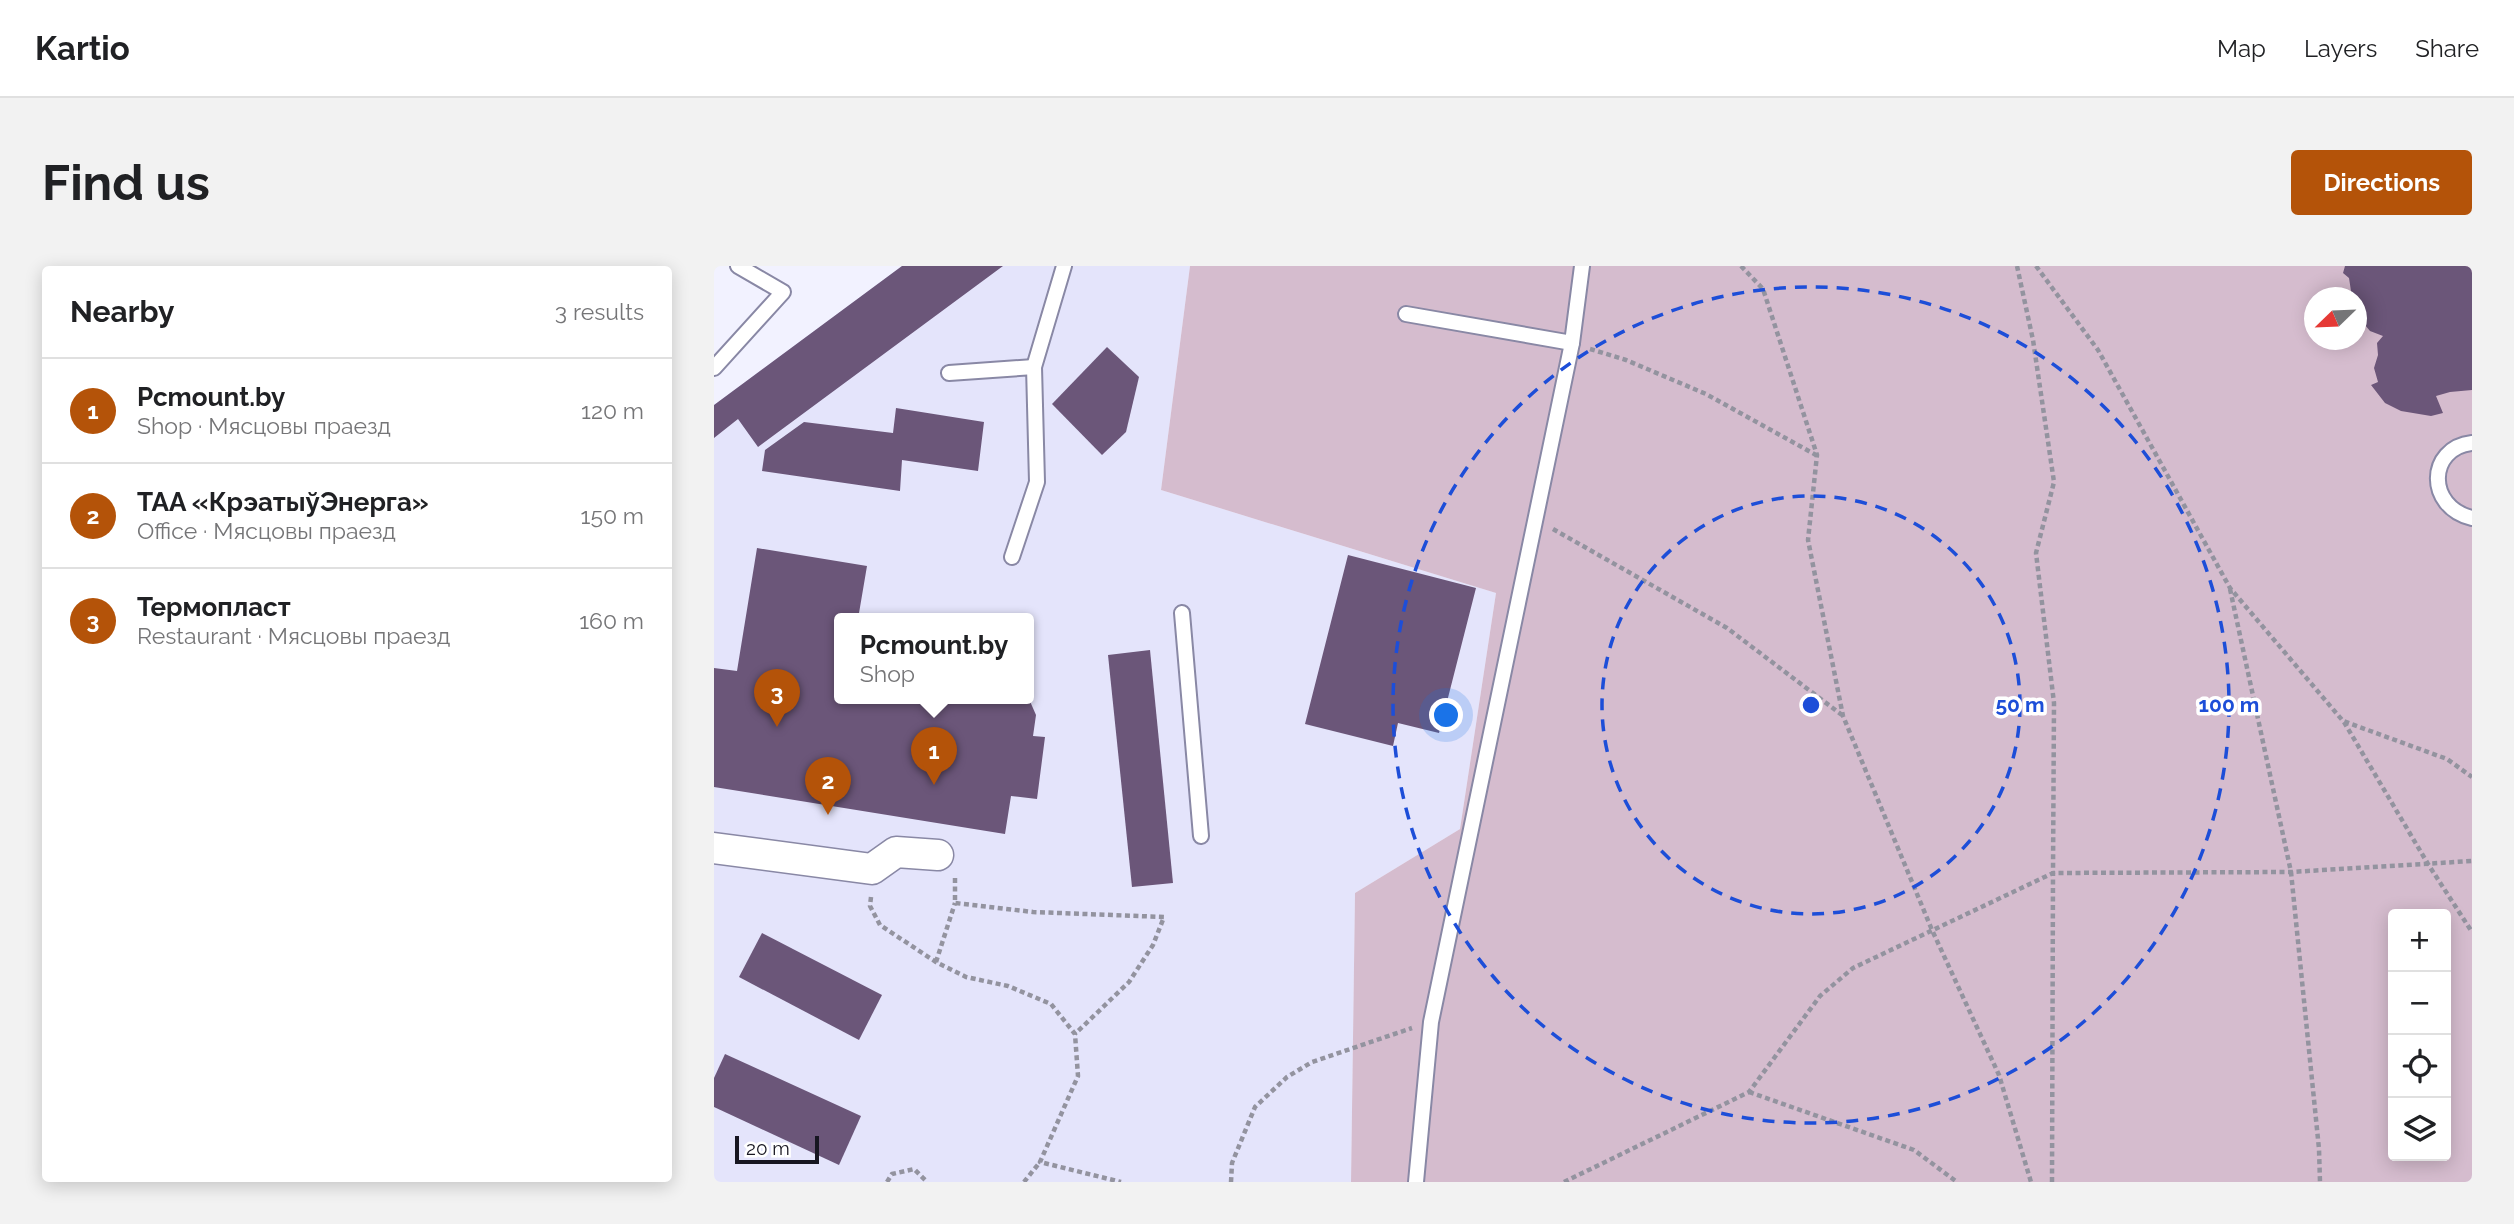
<!DOCTYPE html>
<html lang="en">
<head>
<meta charset="utf-8">
<style>
  :root { --surface:#fff; --page:#f2f2f2; --text:#202124; --muted:#757577; --line:#e0e0e0; --accent:#b45309 }
  body { margin:0; font-family:Raleway,sans-serif; background:var(--page); color:var(--text) }
  .controls { position:absolute; right:21px; bottom:21px; display:grid; overflow:hidden; border-radius:7px; box-shadow:0 4px 18px #0003 }
  .controls button { width:63px; height:63px; display:grid; place-items:center; padding:0; border:0; border-bottom:2px solid var(--line); background:var(--surface); color:var(--text); font:35px sans-serif }
  .compass { position:absolute; left:1590px; top:21px; width:63px; height:63px; border-radius:50%; background:var(--surface); box-shadow:0 4px 18px #0003; rotate:247deg }
  .scale { position:absolute; left:21px; bottom:18px; width:84px; box-sizing:border-box; padding-left:7px; border:4px solid #171621; border-top:0; font-size:19px; line-height:24px; white-space:nowrap; color:#171621; -webkit-text-stroke:5px #fff; paint-order:stroke }
  .you { position:absolute; left:733px; top:450px; width:24px; height:24px; margin:-18px; border:5px solid #fff; border-radius:50%; background:#1a73e8; box-shadow:0 0 0 10px #1a73e833 }
  .badge { display:grid; place-items:center; width:46px; height:46px; border-radius:50%; background:var(--accent); color:#fff; font-size:23px; font-weight:700 }
  .pin { position:absolute; translate:-50% -58px; filter:drop-shadow(0 2px 4px #0008) }
  .pin::after { content:''; position:absolute; top:37px; width:24px; height:21px; background:inherit; clip-path:polygon(0 0,100% 0,50% 100%) }
  .popup { position:absolute; left:120px; top:347px; width:200px; height:91px; box-sizing:border-box; display:grid; place-content:center; border-radius:7px; background:var(--surface); filter:drop-shadow(0 2px 5px #0005); font-size:23px; white-space:nowrap; color:var(--muted) }
  .popup b { font-size:26px; color:var(--text) }
  .popup::after { content:''; position:absolute; left:50%; top:100%; margin-left:-14px; border:14px solid transparent; border-top-color:var(--surface) }
  .list { margin:0; padding:0; list-style:none }
  h2 { display:flex; justify-content:space-between; align-items:center; height:91px; margin:0; padding:0 28px; font-size:30px }
  h2 small { font-size:23px; font-weight:400; color:var(--muted) }
  .list li { display:grid; grid-template-columns:46px 1fr auto; gap:21px; align-items:center; box-sizing:border-box; height:105px; padding:0 28px; border-top:2px solid var(--line) }
  .list b { display:block; font-size:26px; white-space:nowrap }
  .list p { margin:0; font-size:23px; white-space:nowrap; color:var(--muted) }
  .list em { font-size:23px; font-style:normal; color:var(--muted) }
  .icon { flex:none; width:38px; height:38px; fill:none; stroke:currentColor; stroke-width:2; stroke-linecap:round; stroke-linejoin:round }
  .map { position:relative; flex:none; width:1758px; height:916px; overflow:hidden; border-radius:7px }
  header { display:flex; align-items:center; gap:42px; box-sizing:border-box; height:98px; padding:0 35px; background:var(--surface); border-bottom:2px solid var(--line) }
  header strong { font-size:33px }
  nav { display:flex; gap:38px; margin-inline-start:auto; font-size:24px }
  .intro { display:flex; align-items:center; justify-content:space-between; box-sizing:border-box; height:168px; padding:0 42px }
  h1 { margin:0; font-size:49px }
  .button { padding:18px 32px; border-radius:7px; background:var(--accent); color:#fff; font-size:24px; font-weight:700 }
  main { display:flex; gap:42px; padding:0 42px }
  aside { flex:1; background:var(--surface); border-radius:7px; box-shadow:0 4px 18px #0003 }
  .map>svg:first-child { display:block }
  .built { fill:#e4e4fb; fill-rule:evenodd }
  .green { fill:#d5bcce; fill-rule:evenodd }
  .building { fill:#6b5679 }
  .lines { fill:none; stroke-linecap:round; stroke-linejoin:round }
  .lane-casing { stroke:#8988a5; stroke-width:18 }
  .street-casing { stroke:#8988a5; stroke-width:33 }
  .path { stroke:#93939f; stroke-width:4.5; stroke-dasharray:5 3.5; stroke-linecap:butt }
  .lane { stroke:#fff; stroke-width:14 }
  .street { stroke:#fff; stroke-width:30 }
  .ring { fill:none; stroke:#1d4ed8; stroke-width:3.5; stroke-dasharray:12 9 }
  .centre { fill:#1d4ed8; stroke:#fff; stroke-width:3.5 }
  .ring-label { font-size:21px; text-anchor:middle; font-weight:bold; fill:#1d4ed8; stroke:#fff; stroke-width:7; stroke-linejoin:round; paint-order:stroke }
</style>
</head>
<body>
<header>
<strong>Kartio</strong>
<nav><a>Map</a><a>Layers</a><a>Share</a></nav>
</header>
<div class="intro"><h1>Find us</h1><a class="button">Directions</a></div>
<main>
<aside>
<h2>Nearby<small>3 results</small></h2>
<ul class="list">
<li><span class="badge">1</span><div><b>Pcmount.by</b><p>Shop · Мясцовы праезд</p></div><em>120 m</em></li>
<li><span class="badge">2</span><div><b>ТАА «КрэатыўЭнерга»</b><p>Office · Мясцовы праезд</p></div><em>150 m</em></li>
<li><span class="badge">3</span><div><b>Термопласт</b><p>Restaurant · Мясцовы праезд</p></div><em>160 m</em></li>
</ul>
</aside>
<div class="map">
<svg width="1758" height="916" viewBox="0 0 1758 916">
  <rect width="100%" height="100%" fill="#f2f2ff"/>
  <!-- built -->
  <path class="built" d="M188,0H476L447,224L782,327L746,563L641,627L637,916H0V139ZM125,353H314V433H125Z"/>
  <!-- green -->
  <path class="green" d="M476,0H1758V916H637L641,627L746,563L782,327L447,224ZM1601,32H1643V74H1601ZM1679,648H1732V890H1679Z"/>
  <!-- building -->
  <g class="building">
    <polygon points="188,0 289,0 44,181 24,153 0,172 0,139"/>
    <polygon points="1631,0 1758,0 1758,124 1736,126 1722,130 1729,147 1717,150 1687,145 1671,137 1657,119 1664,116 1660,102 1664,89 1663,77 1669,70 1656,65 1651,59 1643,63 1643,32 1622,32 1637,25 1635,12 1629,7"/>
    <polygon points="393,81 425,111 412,166 388,189 338,138"/>
    <polygon points="182,142 270,156 264,205 188,194 186,225 48,205 51,184 90,156 179,167"/>
    <polygon points="43,282 153,300 144,353 125,353 125,433 183,433 209,437 210,433 315,433 322,449 319,470 331,471 323,533 297,530 291,568 0,521 0,402 23,405"/>
    <polygon points="634,289 762,322 725,467 684,457 679,480 591,458"/>
    <polygon points="436,384 459,617 418,621 394,389"/>
    <polygon points="48,667 168,729 145,774 25,711"/>
    <polygon points="11,788 147,850 125,899 0,841 0,812"/>
  </g>
  <g class="lines">
    <!-- lane casing -->
    <g class="lane-casing">
      <g id="lane">
        <polyline points="692,48 858,77"/>
        <polyline points="320,101 350,0"/>
        <polyline points="0,102 69,26 24,0"/>
        <polyline points="235,107 320,101 323,216 298,291"/>
        <path d="M1758,177C1713,182 1712,241 1758,252"/>
        <polyline points="468,347 487,570"/>
        <polyline points="702,916 717,756 858,77 868,0"/>
      </g>
    </g>
    <!-- street casing -->
    <g class="street-casing">
      <polyline id="street" points="0,582 158,603 182,586 224,589"/>
    </g>
    <!-- path -->
    <g class="path">
      <polyline points="1027,0 1049,23 1103,189 1094,274 1129,450 1218,664 1285,809 1317,916"/>
      <polyline points="1322,0 1384,84 1516,322 1629,455 1733,493 1758,511"/>
      <polyline points="876,83 912,94 992,128 1102,189"/>
      <polyline points="839,263 1013,362 1128,449"/>
      <polyline points="1516,323 1577,606 1605,883 1606,916"/>
      <polyline points="1630,456 1714,598 1758,666"/>
      <polyline points="241,612 241,637 319,646 450,651 439,679 415,716 361,768"/>
      <polyline points="157,631 156,640 166,659 222,696 252,711 294,720 337,738 361,768 364,810 326,896 407,916"/>
      <polyline points="222,696 241,637"/>
      <polyline points="1035,826 1200,884 1243,916"/>
      <polyline points="173,916 178,908 200,903 213,916"/>
      <polyline points="310,916 326,896"/>
      <polyline points="517,916 518,897 541,841 573,811 598,796 698,762"/>
      <polyline points="850,916 1035,826 1106,730 1139,702 1339,607 1340,437 1322,287 1340,216 1319,74 1303,0"/>
      <polyline points="1338,916 1339,607 1577,606 1758,595"/>
    </g>
    <!-- lane -->
    <use href="#lane" class="lane"/>
    <!-- street -->
    <use href="#street" class="street"/>
  </g>
  <!-- distance rings -->
  <g class="ring">
    <circle cx="1097" cy="439" r="209"/>
    <circle cx="1097" cy="439" r="418"/>
  </g>
  <circle cx="1097" cy="439" r="10" class="centre"/>
  <g class="ring-label">
    <text x="1306" y="446">50 m</text>
    <text x="1515" y="446">100 m</text>
  </g>
</svg>
<div class="controls">
<button>+</button>
<button>−</button>
<button><svg class="icon" aria-label="locate" viewBox="0 0 24 24"><circle cx="12" cy="12" r="6"/><path d="M12 2v4M12 18v4M2 12h4M18 12h4"/></svg></button>
<button><svg class="icon" aria-label="layers" viewBox="0 0 24 24"><path d="M12 4l9 5-9 5-9-5zM3 14l9 5 9-5"/></svg></button>
</div>
<svg class="compass" viewBox="-18 -18 36 36"><path d="M0-13l5 13h-10z" fill="#e53935"/><path d="M0 13l5-13h-10z" fill="#757577"/></svg>
<div class="scale">20 m</div>
<div class="you"></div>
<div class="pin badge" style="left:220px;top:519px">1</div>
<div class="popup"><b>Pcmount.by</b>Shop</div>
<div class="pin badge" style="left:114px;top:549px">2</div>
<div class="pin badge" style="left:63px;top:461px">3</div>
</div>
</main>
</body>
</html>
